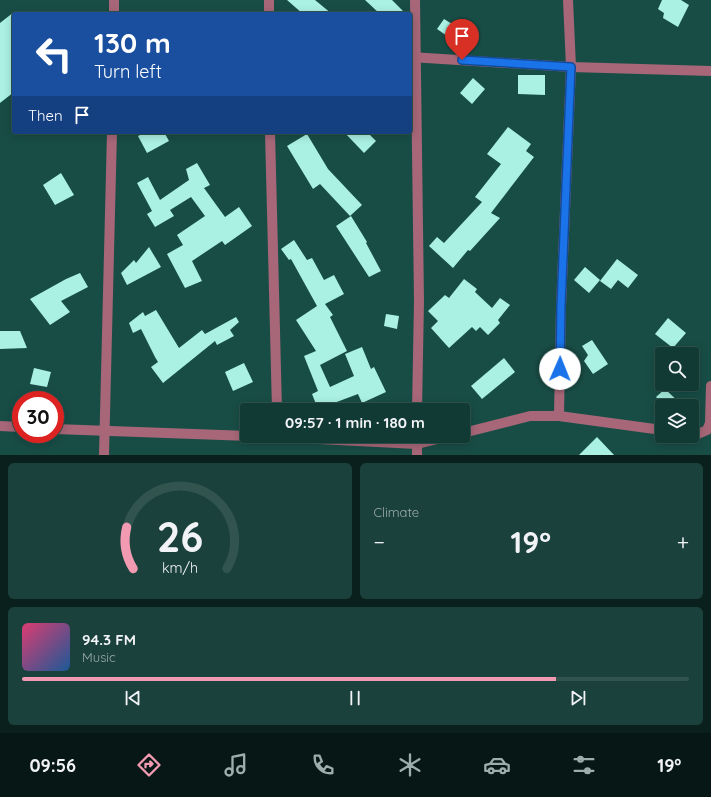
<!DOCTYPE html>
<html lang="en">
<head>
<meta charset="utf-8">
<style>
	body { margin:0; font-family:Quicksand,sans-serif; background:#1b413c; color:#f1f3f6; height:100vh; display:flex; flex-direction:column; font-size:15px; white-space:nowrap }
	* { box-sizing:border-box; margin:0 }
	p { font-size:13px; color:#9cadac }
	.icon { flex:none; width:22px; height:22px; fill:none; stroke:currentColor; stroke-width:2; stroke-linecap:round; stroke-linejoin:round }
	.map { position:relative; height:455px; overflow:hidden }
	.side { display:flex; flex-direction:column; gap:8px; padding:8px; background:#0a201d; flex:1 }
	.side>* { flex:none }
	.hud { position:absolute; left:12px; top:12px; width:400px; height:122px; border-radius:4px; box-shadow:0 2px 10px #0003,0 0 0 1px #31544f; background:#1a4fa0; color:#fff; overflow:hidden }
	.controls { position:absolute; left:655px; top:347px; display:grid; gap:8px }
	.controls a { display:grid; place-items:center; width:44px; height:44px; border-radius:4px; background:#123a34; box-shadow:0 2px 10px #0003,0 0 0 1px #31544f; font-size:20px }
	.speed { position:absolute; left:12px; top:391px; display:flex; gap:8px; font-size:20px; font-weight:700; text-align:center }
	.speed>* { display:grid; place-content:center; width:52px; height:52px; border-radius:50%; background:#123a34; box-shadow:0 2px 10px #0003,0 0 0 1px #31544f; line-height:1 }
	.speed .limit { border:6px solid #d22; background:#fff; color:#111 }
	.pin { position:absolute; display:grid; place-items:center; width:34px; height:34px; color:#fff; margin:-41px -17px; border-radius:50% 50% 50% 0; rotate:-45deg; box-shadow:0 0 4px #0007 }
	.pin .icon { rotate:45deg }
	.me { position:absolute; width:44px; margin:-22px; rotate:1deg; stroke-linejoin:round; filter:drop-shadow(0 0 3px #0008) }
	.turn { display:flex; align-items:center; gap:14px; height:84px; padding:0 16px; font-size:18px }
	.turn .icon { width:52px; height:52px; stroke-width:2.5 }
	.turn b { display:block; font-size:28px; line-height:34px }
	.then { display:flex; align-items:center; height:38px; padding:0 16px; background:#0003; gap:8px; font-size:15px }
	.big { font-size:30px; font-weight:800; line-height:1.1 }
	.side .widget { flex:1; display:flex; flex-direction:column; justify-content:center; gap:6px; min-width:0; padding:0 14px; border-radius:6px; background:#1b413c }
	.side .dial { align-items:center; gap:0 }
	.dial svg { height:104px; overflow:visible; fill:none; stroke:#31544f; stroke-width:7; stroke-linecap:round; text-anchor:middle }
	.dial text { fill:#f1f3f6; stroke:none }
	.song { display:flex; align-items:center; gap:12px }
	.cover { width:48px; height:48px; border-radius:6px; background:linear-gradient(135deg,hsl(340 70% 55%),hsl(210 70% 35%)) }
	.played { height:4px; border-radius:2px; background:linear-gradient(90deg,#f19ab2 80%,#31544f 80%) }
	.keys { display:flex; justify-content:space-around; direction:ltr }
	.heat { display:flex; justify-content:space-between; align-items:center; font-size:22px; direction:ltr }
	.side .tiles { flex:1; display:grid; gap:8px; grid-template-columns:1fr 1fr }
	.widget:last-child { grid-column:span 2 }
	.trip { position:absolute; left:240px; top:403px; width:230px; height:40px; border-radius:4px; background:#123a34; box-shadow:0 2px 10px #0003,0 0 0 1px #31544f; font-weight:800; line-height:40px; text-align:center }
	.tab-bar { display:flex; height:64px; justify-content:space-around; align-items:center; background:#071715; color:#9cadac }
	.tab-bar .icon { width:28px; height:28px }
	.tab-bar .active { color:#f19ab2 }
	.tab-bar b { font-size:18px; color:#f1f3f6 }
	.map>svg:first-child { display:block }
</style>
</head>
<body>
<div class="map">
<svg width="711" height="455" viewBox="0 0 711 455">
	<rect width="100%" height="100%" fill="#184d46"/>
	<g fill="#aaf0e3">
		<polygon points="287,0 315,0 332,14 303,14"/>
		<polygon points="365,0 392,0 406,14 380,14"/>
		<polygon points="662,0 681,0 689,5 678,27 663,18 664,13 658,9"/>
		<polygon points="14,12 14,92 0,103 0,23"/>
		<polygon points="444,19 460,29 453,40 437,29"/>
		<polygon points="518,75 545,75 545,95 518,94"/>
		<polygon points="473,78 485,89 472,104 460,93"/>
		<polygon points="508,127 531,144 526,151 534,157 491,213 500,218 470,251 468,250 453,268 429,246 437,237 444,243 482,202 475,197 501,164 487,154"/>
		<polygon points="147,132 164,132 169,141 147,153 138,136"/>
		<polygon points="344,132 367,132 376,141 364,153"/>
		<polygon points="307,134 328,169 362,205 350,216 320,184 313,189 287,146"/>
		<polygon points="197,163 210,185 204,188 225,217 239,207 252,226 225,245 222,241 192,261 202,281 185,288 167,254 183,245 177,235 205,216 191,197 170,210 174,216 155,227 147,214 152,211 137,183 148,177 160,200 189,180 186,169"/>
		<polygon points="61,173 74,195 55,205 43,185"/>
		<polygon points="351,216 367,242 366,243 381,271 369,277 336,226"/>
		<polygon points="294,240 307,260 312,258 324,280 334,275 344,294 325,304 333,315 330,317 347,351 320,365 330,387 354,376 345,354 362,347 371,369 374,367 386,392 362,403 358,394 318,409 312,394 318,391 304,356 316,351 296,320 317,306 291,259 289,260 281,249"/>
		<polygon points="149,247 161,267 127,285 121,273 134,260 136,263"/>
		<polygon points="617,259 638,275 628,288 618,280 611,289 600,281"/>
		<polygon points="585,267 600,280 589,293 574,280"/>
		<polygon points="80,273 88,287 61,301 70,312 50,325 30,299 66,279"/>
		<polygon points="464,279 477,289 475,292 492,308 500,298 510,305 498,320 500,323 488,335 480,327 476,331 472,327 449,348 431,328 438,321 428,311 445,295 449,298"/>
		<polygon points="156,310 179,348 202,330 205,334 236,317 239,322 230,330 234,336 217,345 215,341 163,383 151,367 158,362 155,357 141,329 133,333 129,323 143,312 145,316"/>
		<polygon points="386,314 399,316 397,329 384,326"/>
		<polygon points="668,318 686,333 673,348 655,334"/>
		<polygon points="0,331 20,331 27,348 0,349"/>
		<polygon points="592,340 608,364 593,374 584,361 588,355 582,346"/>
		<polygon points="504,358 515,372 482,399 471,386"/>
		<polygon points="244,363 253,382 233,391 225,372"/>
		<polygon points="34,368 51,372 47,387 30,384"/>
		<polygon points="665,389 683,406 665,406 656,397"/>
		<polygon points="597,437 614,455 579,455"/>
	</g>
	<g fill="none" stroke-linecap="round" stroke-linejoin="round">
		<g stroke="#a76778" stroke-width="10">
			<polyline points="415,0 419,301 417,410"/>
			<polyline points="114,14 114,0"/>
			<polyline points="269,14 269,0"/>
			<polyline points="410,57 571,67 711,71"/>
			<polyline points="270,132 277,410"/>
			<polyline points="559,416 561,306 571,67 568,0"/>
			<polyline points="0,426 21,427"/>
			<polyline points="55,429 278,437 417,444 450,436"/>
			<polyline points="463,433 530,416 559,416 662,430"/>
			<polyline points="692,433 698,434 707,430 710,423 711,386"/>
			<polyline points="417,436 417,455"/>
			<polyline points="104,455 112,132"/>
		</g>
	</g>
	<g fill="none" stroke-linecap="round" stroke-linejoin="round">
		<defs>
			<polyline id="route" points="462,60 571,67 561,306 560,369"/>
		</defs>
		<use href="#route" stroke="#114b97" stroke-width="10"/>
		<use href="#route" stroke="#1a73e8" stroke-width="7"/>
	</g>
</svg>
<div class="controls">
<a><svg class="icon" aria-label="search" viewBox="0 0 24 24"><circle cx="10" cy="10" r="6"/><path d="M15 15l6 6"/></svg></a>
<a><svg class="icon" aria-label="layers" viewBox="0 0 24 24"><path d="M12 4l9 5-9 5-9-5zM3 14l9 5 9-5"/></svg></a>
</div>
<div class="speed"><div class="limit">30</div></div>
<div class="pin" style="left:462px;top:60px;background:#d93025"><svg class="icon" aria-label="arrive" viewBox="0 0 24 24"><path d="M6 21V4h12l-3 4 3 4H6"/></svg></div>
<svg class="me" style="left:560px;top:369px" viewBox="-20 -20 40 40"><circle r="19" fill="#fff"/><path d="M0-13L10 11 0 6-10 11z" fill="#1a73e8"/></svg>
<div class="trip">09:57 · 1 min · 180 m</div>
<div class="hud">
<div class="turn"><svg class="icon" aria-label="left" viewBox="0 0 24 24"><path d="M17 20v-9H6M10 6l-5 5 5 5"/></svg><div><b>130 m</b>Turn left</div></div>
<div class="then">Then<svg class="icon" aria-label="arrive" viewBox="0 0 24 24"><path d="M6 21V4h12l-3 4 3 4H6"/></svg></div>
</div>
</div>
<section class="side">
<div class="tiles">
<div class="widget dial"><svg viewBox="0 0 100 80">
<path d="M14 69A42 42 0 1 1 86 69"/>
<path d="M14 69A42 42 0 0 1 9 37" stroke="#f19ab2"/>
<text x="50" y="56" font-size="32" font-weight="700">26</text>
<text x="50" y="72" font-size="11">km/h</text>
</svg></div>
<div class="widget"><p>Climate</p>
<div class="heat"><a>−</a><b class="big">19°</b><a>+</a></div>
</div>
<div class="widget">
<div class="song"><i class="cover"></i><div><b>94.3 FM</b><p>Music</p></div></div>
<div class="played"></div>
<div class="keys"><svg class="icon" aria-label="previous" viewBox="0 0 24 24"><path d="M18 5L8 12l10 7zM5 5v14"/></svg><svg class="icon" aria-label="pause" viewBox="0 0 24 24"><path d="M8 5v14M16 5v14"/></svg><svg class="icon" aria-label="next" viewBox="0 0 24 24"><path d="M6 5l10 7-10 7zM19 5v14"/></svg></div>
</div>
</div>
</section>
<nav class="tab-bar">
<b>09:56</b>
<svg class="icon active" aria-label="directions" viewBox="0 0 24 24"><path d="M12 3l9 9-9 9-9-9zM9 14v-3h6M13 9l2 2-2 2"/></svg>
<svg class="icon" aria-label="music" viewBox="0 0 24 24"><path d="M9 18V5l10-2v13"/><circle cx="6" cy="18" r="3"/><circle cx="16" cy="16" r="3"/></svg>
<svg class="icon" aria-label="phone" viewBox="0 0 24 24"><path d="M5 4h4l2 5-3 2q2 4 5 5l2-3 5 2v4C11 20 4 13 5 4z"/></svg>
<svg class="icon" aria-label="climate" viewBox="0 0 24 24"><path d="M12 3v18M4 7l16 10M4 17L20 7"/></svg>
<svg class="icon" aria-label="car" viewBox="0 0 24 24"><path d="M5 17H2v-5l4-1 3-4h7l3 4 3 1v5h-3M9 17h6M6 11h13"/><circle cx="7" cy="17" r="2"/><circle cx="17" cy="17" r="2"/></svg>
<svg class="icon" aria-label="filters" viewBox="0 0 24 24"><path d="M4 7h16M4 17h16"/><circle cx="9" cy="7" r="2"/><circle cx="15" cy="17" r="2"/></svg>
<b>19°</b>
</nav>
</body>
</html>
